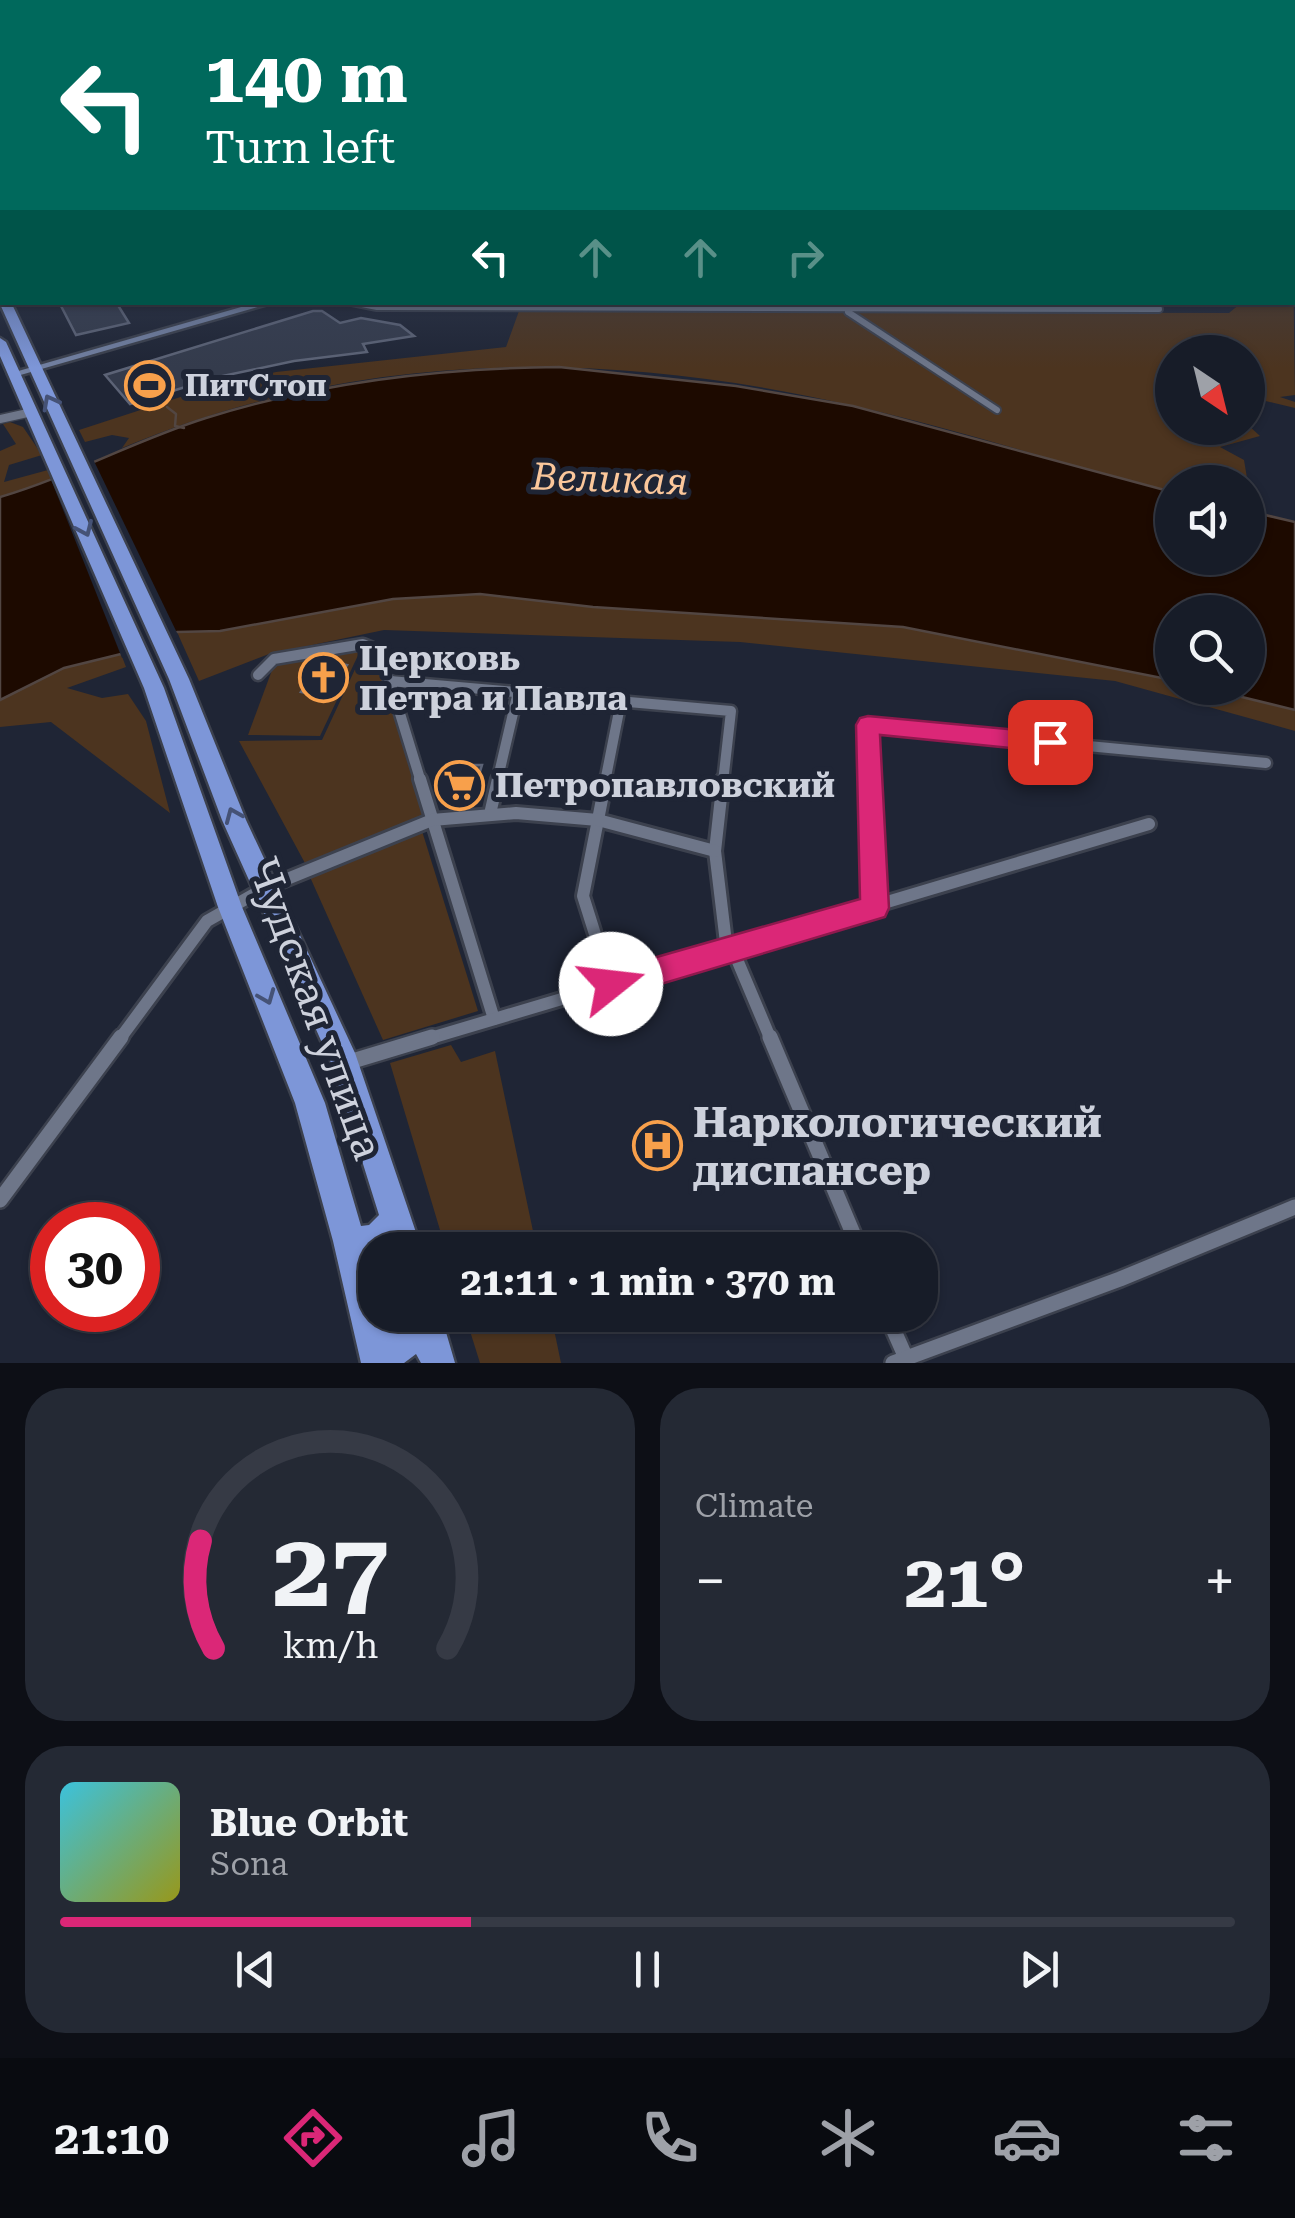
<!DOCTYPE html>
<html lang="en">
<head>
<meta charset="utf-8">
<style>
	body { margin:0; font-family:"Roboto Serif",serif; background:#242934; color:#f1f3f6; height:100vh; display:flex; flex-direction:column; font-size:38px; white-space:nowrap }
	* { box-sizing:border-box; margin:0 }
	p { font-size:32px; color:#9ea1a8 }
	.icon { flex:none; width:55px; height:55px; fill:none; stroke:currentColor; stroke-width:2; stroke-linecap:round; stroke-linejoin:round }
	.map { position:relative; height:1363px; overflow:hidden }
	.details { display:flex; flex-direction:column; gap:25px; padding:25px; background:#0d0f16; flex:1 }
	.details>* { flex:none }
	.top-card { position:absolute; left:0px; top:0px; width:1295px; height:305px; box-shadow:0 2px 8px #0004,0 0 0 2px #363a45; background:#00695c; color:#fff; overflow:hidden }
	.needle { width:65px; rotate:145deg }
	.buttons { position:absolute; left:1155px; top:335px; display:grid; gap:20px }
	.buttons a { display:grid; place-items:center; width:110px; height:110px; border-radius:50%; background:#171c28; box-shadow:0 2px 8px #0004,0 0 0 2px #363a45; font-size:50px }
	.speed { position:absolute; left:30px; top:1202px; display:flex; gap:20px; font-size:50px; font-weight:700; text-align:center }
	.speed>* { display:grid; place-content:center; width:130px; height:130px; border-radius:50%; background:#171c28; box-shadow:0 2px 8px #0004,0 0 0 2px #363a45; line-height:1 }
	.speed .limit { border:15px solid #d22; background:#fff; color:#111 }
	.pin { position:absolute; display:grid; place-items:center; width:85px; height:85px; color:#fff; margin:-42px; border-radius:20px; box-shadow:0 5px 15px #0006 }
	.me { position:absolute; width:110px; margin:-55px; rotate:74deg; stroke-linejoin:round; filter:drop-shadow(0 0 8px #0008) }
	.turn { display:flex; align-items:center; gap:35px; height:210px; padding:0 40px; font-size:45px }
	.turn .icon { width:130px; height:130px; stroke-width:2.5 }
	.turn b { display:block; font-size:70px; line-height:85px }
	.lanes { display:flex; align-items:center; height:95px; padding:0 40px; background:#0003; justify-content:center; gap:50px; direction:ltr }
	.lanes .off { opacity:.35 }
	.big { font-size:75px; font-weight:700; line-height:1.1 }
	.details .tile { flex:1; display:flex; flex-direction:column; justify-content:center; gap:15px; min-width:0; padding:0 35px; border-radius:40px; background:#242934 }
	.details .dial { align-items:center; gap:0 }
	.dial svg { height:260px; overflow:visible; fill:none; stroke:#363a45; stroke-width:7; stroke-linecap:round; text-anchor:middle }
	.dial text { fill:#f1f3f6; stroke:none }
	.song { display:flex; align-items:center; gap:30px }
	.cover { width:120px; height:120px; border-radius:15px; background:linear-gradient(135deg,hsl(190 70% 55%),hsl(60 70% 35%)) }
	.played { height:10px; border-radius:5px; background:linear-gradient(90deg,#db2777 35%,#363a45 35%) }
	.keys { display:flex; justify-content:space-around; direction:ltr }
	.heat { display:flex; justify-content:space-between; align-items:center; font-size:55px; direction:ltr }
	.details .tiles { flex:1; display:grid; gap:25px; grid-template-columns:1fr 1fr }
	.tile:last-child { grid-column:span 2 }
	.trip { position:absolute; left:358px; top:1232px; width:580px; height:100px; border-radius:40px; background:#171c28; box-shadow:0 2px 8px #0004,0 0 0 2px #363a45; font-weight:700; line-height:100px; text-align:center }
	.dock { display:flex; height:160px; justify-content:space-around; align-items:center; background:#090b10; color:#9ea1a8 }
	.dock .icon { width:70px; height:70px }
	.dock .current { color:#db2777 }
	.dock b { font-size:45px; color:#f1f3f6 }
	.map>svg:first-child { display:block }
</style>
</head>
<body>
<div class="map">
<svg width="1295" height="1363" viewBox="0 0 1295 1363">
	<rect width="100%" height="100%" fill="#1f2535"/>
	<g fill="#4c341f">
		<path d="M1293,260l2,135 -15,2 15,5v6l-34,-8 -13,8v-56h-76v76l76,-3 12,11 -40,11 24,13 4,24v1l-76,-3v10c-107,-27 -214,-63 -322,-87 -245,-56 -494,-56 -728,43l7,-10 -17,-3 -27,7 -6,-12 123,-40 74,-18 230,-25 13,-36 710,2 12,-10 51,-1z"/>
		<polygon points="10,422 23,427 42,455 9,465 4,482 48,470 52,481 0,497 0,451 16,444 3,424"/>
		<path d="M480,594l113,13 310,20 269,53v8c43,0 82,10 123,22v21l-180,-50 -375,-39 -356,-12 -115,24 -70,27 -22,-49 43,-1 173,-32z"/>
		<polygon points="361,649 320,736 248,735 275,662"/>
		<polygon points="364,650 376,652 428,816 306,865 239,741 322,740"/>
		<polygon points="121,654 126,667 67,688 102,698 128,694 146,721 170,813 51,722 0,727 0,700 64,668"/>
		<polygon points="422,831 478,1011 383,1040 310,877"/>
		<polygon points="451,1045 461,1062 495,1051 537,1250 446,1250 390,1063"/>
		<polygon points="465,1315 551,1315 561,1363 480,1363"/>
	</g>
	<path fill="#1d0a00" stroke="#524642" stroke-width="2.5" d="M559,367l177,19 117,20 319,86v66h76v-47l47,11v188l-90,-22h43v-76h-76v68l-269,-53 -310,-20 -113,-13 -87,5 -173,32 -43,1 -56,22 -57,14 -64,32v-203c71,-21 136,-57 206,-79 114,-36 233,-50 353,-51z"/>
	<polygon fill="#1f2535" points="93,459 179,637 122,658 50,477"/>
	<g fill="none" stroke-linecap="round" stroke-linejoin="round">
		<polyline stroke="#524642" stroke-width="2.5" points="167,407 176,414 175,426 184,428"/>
	</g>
	<g fill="#343b4c" stroke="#5c6376" stroke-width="2.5">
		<polygon points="59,302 116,302 129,323 76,335"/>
		<polygon points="313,311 322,311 340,323 361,318 400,325 414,336 363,344 367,352 294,361 218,377 130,404 105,375"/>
		<polygon points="324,660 347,665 324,697 301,692"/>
		<polygon points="446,765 482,765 471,800 446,790 442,780"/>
	</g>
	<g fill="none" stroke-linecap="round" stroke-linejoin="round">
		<defs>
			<g id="street-far4">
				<polyline points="352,302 377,307 1159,309"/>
				<polyline points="848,312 997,410"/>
			</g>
			<polyline id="street-far3" points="0,419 32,412"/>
			<g id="street-far2">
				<polyline points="258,675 274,659 363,644 375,649 390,681 421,782"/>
				<polyline points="390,681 731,711 723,782"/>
				<polyline points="497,782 518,692"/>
				<polyline points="605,782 621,701"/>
				<polyline points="870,782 868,725 1266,763"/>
			</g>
			<g id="street-far1">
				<polyline points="420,779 494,1019"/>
				<polyline points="606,779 583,896 611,985"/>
				<polyline points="723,779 715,851 727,951"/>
				<polyline points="870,779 874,908"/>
				<polyline points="490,814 498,779"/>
				<polyline points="733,950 771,1040"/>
				<polyline points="119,1040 207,921 265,888 432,820 516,813 598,820 715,851"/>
				<polyline points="424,1040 1149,824"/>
			</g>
			<g id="street">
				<polyline points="770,1037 860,1250"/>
				<polyline points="346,1063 432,1037"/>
				<polyline points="0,1200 121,1037"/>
				<polyline points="887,1315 906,1358"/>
				<polyline points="893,1363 1120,1279 1295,1207"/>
			</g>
			<g id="secondary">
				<rect x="0" y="246" width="2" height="4"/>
				<polygon points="259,302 275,302 17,376 8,374"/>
			</g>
			<polygon id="highway" points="2,299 2,302 11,302 189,679 246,820 355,1053 422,1250 375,1250 375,1256 369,1257 375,1281 375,1315 384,1315 388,1332 409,1321 407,1315 441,1315 455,1363 421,1363 416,1354 404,1363 361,1363 333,1241 295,1103 218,907 144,688 0,356 0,338 6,342 164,688 242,907 325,1103 361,1226 369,1225 379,1215 332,1065 222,820 169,679 0,304"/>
		</defs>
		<use href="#street-far4" stroke="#3c414e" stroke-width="10"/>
		<use href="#street-far3" stroke="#3c414e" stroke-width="11"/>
		<use href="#street-far2" stroke="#3c414e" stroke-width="15"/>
		<use href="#street-far1" stroke="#3c414e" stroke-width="18"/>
		<use href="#street" stroke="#3c414e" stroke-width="20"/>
		<use href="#secondary" stroke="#3c414e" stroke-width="5"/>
		<use href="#highway" stroke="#3c414e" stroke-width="5"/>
		<use href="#street-far4" stroke="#6e7689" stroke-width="6"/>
		<use href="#street-far3" stroke="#6e7689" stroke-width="8"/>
		<use href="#street-far2" stroke="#6e7689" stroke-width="10"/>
		<use href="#street-far1" stroke="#6e7689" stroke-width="12"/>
		<use href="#street" stroke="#6e7689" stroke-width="15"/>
		<use href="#secondary" fill="#7280a1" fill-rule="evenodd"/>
		<use href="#highway" fill="#7d96d8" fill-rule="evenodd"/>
	</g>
	<defs><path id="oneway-chevron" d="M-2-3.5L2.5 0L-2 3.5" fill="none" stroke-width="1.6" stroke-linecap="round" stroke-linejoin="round" transform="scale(2.5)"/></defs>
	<g stroke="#455276">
		<use href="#oneway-chevron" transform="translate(50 402) rotate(-118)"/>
		<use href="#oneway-chevron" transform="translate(85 529) rotate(66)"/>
		<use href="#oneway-chevron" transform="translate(233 815) rotate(-113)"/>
		<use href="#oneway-chevron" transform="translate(267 997) rotate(68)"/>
	</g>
	<linearGradient id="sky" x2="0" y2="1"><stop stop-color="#11141d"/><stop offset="0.48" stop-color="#3c465c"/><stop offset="1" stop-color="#3c465c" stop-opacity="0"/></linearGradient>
	<rect width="1295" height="368" fill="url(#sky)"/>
	<polygon fill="#db2777" stroke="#8e194d" stroke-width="2.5" points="868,716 1050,733 1058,736 1062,742 1058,749 1050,752 880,735 889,908 885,917 611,999 601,995 596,984 601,974 611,970 860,899 856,725 860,718"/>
	<defs>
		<symbol id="stadium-ring" viewBox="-11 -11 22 22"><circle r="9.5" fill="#1f2535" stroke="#f8a04b" stroke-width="1.5"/><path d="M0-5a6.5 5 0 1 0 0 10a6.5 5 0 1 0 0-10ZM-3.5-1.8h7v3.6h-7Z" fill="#f8a04b"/></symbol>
		<symbol id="church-ring" viewBox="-11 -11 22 22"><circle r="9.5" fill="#1f2535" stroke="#f8a04b" stroke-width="1.5"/><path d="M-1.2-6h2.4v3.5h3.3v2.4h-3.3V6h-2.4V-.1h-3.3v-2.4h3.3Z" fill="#f8a04b"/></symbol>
		<symbol id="supermarket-ring" viewBox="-11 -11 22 22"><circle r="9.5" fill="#1f2535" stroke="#f8a04b" stroke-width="1.5"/><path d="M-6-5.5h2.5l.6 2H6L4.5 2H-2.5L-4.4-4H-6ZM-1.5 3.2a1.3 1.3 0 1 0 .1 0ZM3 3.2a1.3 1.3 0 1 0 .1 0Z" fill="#f8a04b"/></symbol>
		<symbol id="hospital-ring" viewBox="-11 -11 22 22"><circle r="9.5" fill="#1f2535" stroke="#f8a04b" stroke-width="1.5"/><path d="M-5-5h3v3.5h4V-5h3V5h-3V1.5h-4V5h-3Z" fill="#f8a04b"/></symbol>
	</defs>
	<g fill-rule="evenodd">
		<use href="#stadium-ring" x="122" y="358" width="55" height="55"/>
		<use href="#church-ring" x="296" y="650" width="55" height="55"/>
		<use href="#supermarket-ring" x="432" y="758" width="55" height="55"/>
		<use href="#hospital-ring" x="630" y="1118" width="55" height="55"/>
	</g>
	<g text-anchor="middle" stroke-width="10" stroke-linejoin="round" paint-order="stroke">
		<g font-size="30" font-weight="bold" fill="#cdd1dc" stroke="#1f2535" text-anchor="start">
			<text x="185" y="396">ПитСтоп</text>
		</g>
		<g font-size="35" font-weight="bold" fill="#cdd1dc" stroke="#1f2535" text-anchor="start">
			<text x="359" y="670">Церковь<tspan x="359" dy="40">Петра и Павла</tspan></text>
			<text x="495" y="797">Петропавловский</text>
		</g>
		<g font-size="38" font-style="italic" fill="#fbc79b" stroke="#1f2535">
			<text transform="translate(610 479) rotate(2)" y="13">Великая</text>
		</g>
		<g font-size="42" fill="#cdd1dc" stroke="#1f2535">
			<text transform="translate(316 1008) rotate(70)" y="15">Чудская улица</text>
		</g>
		<g font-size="42" font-weight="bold" fill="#cdd1dc" stroke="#1f2535" text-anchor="start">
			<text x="693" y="1137">Наркологический<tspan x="693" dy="48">диспансер</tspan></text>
		</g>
	</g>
</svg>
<div class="buttons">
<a><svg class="needle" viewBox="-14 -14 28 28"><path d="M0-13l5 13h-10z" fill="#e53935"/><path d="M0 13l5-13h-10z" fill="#9ea1a8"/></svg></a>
<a><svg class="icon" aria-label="sound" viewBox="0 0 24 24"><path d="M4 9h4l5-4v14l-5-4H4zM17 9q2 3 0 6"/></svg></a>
<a><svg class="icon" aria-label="search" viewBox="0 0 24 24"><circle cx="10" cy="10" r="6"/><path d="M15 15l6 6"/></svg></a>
</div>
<div class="speed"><div class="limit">30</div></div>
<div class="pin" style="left:1050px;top:742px;background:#d93025"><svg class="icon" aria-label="arrive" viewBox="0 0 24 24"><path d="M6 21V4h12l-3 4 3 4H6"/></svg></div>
<svg class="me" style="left:611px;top:984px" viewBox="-20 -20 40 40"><circle r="19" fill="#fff"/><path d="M0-13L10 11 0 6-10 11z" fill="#db2777"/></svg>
<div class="trip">21:11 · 1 min · 370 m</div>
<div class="top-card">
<div class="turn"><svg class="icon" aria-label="left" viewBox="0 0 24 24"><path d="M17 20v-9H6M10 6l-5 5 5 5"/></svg><div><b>140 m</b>Turn left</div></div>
<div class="lanes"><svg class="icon" aria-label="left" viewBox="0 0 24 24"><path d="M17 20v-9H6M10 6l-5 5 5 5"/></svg><svg class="icon off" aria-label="ahead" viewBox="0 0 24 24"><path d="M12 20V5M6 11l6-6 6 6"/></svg><svg class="icon off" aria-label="ahead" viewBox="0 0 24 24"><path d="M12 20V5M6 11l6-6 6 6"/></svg><svg class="icon off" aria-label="right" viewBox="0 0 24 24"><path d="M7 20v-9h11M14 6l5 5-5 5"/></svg></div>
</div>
</div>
<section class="details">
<div class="tiles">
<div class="tile dial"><svg viewBox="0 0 100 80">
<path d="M14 69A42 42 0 1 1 86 69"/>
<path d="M14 69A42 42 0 0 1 10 36" stroke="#db2777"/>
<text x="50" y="56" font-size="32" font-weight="700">27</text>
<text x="50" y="72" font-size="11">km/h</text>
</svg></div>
<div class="tile"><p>Climate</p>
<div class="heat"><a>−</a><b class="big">21°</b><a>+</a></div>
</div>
<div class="tile">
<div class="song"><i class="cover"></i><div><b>Blue Orbit</b><p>Sona</p></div></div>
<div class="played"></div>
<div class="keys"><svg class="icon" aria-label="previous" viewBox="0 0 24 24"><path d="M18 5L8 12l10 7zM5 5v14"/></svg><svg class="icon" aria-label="pause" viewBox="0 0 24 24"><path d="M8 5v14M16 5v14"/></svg><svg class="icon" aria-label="next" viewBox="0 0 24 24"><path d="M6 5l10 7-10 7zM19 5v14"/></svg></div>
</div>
</div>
</section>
<nav class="dock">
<b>21:10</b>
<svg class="icon current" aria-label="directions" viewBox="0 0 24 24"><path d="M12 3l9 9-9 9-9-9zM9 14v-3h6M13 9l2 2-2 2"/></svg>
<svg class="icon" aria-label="music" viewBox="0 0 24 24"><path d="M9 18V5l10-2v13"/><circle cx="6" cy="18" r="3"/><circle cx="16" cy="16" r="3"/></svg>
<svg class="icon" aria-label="phone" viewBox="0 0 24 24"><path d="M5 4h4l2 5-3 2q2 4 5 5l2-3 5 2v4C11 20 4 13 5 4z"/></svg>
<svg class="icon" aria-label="climate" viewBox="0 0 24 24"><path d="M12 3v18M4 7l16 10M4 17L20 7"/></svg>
<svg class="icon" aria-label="car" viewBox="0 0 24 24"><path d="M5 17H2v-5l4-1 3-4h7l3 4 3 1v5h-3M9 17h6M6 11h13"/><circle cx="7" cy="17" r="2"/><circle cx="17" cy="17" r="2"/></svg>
<svg class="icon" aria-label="filters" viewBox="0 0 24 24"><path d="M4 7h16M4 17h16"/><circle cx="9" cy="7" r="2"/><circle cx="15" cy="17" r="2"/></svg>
</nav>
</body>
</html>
